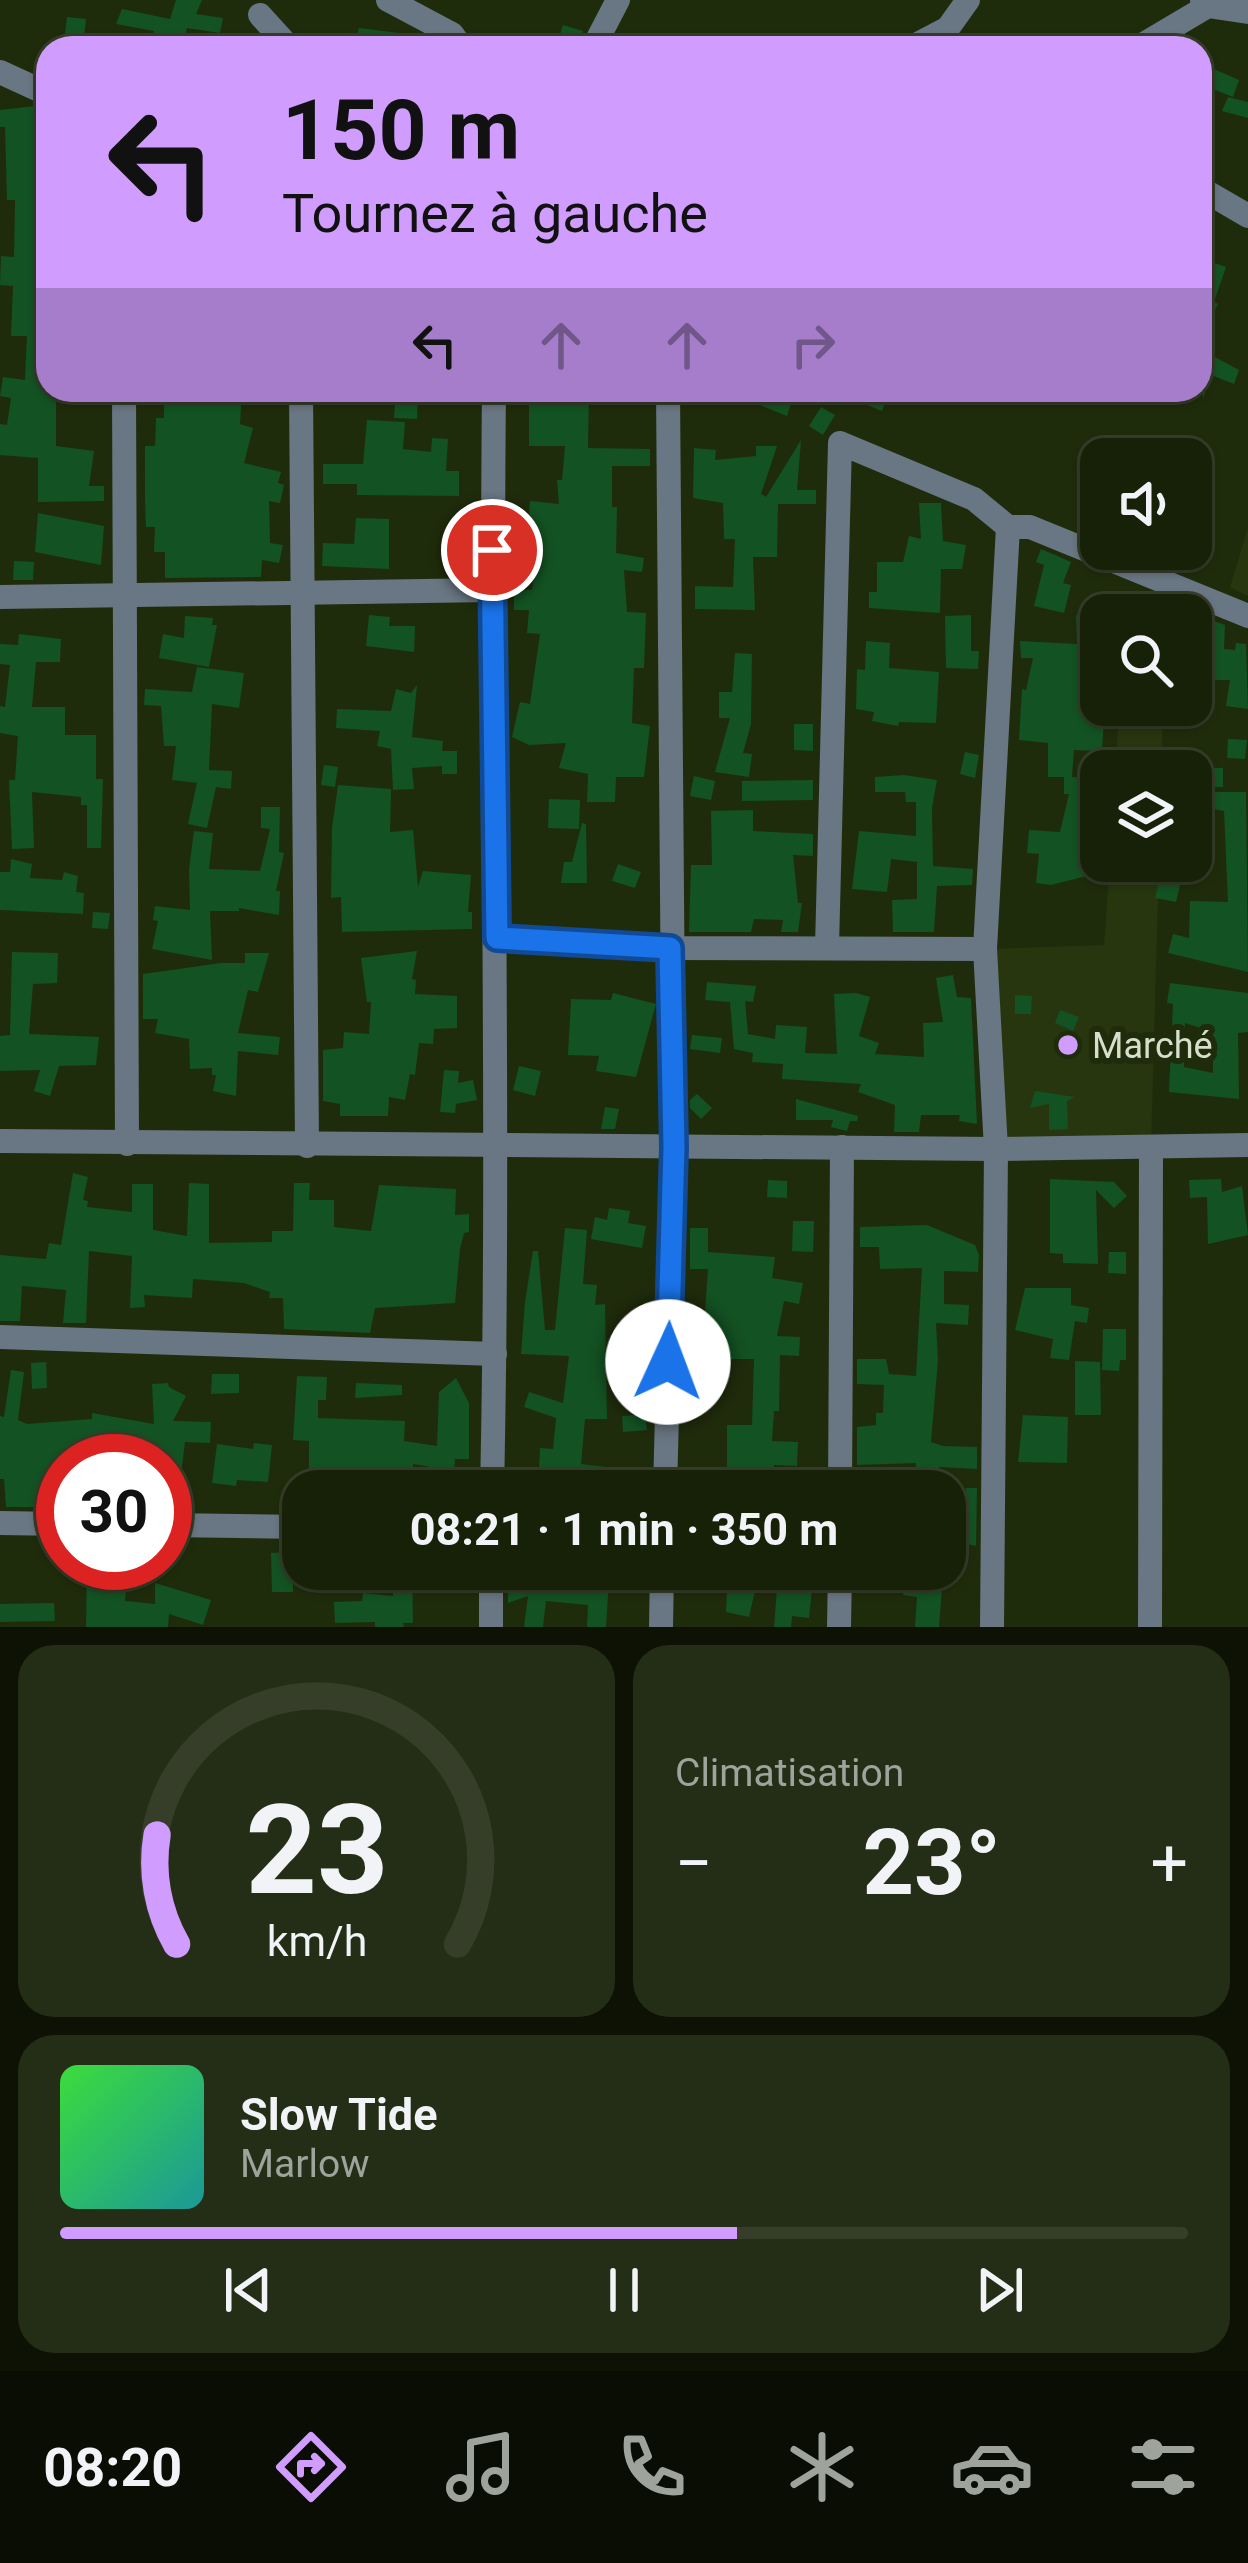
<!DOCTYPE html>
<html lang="fr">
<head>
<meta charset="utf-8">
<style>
	body { margin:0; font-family:Roboto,sans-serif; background:#242e16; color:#f1f3f6; height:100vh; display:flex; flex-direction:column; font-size:45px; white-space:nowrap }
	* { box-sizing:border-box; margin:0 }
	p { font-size:39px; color:#9ea39c }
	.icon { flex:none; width:66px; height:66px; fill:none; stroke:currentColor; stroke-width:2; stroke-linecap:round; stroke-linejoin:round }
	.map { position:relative; height:1627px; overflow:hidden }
	.details { display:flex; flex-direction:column; gap:18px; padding:18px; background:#0d1204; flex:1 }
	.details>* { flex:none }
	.hud { position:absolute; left:36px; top:36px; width:1176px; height:366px; border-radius:36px; box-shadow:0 3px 9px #0004,0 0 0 3px #363e29; background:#d09dfe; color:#111; overflow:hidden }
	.controls { position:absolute; left:1080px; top:438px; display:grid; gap:24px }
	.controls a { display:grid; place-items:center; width:132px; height:132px; border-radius:24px; background:#172108; box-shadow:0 3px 9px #0004,0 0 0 3px #363e29; font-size:60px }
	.speed { position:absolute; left:36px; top:1434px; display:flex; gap:24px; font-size:60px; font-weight:700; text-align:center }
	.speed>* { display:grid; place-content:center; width:156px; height:156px; border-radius:50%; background:#172108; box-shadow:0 3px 9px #0004,0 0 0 3px #363e29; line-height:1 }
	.speed .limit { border:18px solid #d22; background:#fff; color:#111 }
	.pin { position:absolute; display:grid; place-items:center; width:102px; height:102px; color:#fff; margin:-51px; border:6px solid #fff; border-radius:50%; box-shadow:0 3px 12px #0007 }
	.me { position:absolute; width:132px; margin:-66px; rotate:2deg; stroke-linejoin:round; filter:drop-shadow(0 0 9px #0008) }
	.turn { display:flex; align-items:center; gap:42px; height:252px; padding:0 48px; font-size:54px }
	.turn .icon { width:156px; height:156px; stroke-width:2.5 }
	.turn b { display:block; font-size:84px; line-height:102px }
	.lanes { display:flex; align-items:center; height:114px; padding:0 48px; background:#0003; justify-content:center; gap:60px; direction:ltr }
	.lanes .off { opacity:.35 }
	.big { font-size:90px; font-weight:700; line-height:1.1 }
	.details .card { flex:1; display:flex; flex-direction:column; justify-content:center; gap:18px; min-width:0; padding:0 42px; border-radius:36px; background:#242e16 }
	.details .dial { align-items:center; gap:0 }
	.dial svg { height:312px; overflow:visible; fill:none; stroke:#363e29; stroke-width:7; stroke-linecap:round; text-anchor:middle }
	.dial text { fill:#f1f3f6; stroke:none }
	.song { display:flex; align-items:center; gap:36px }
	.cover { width:144px; height:144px; border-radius:18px; background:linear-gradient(135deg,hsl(120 70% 55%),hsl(180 70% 35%)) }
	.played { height:12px; border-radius:6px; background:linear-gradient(90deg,#d09dfe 60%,#363e29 60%) }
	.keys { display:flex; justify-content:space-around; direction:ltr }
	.heat { display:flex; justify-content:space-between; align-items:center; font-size:66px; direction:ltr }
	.details .tiles { flex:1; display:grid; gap:18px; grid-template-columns:1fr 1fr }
	.card:last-child { grid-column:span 2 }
	.trip { position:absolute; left:282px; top:1470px; width:684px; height:120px; border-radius:36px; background:#172108; box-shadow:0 3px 9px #0004,0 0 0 3px #363e29; font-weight:700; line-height:120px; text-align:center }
	.tab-bar { display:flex; height:192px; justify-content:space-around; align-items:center; background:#090d03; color:#9ea39c }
	.tab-bar .icon { width:84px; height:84px }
	.tab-bar .selected { color:#d09dfe }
	.tab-bar b { font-size:54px; color:#f1f3f6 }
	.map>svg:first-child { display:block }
</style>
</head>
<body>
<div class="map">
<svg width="1248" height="1627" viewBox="0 0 1248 1627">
	<rect width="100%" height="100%" fill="#1f2c0b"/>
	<g fill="#27360e">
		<polygon points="1248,528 1248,596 1230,587"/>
		<polygon points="1120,705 1163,705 1161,771 1115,771"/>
		<polygon points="1110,861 1159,861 1151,1148 996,1149 985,949 1104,945"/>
	</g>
	<g fill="#135222" fill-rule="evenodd">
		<polygon points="176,0 202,0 196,14 223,18 220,33 187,28 182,48 150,48 154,31 116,24 122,9 170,19"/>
		<polygon points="67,17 86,19 84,37 65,34"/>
		<polygon points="563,25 583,31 577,48 556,48"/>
		<polygon points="359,28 407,34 439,48 353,48"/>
		<polygon points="1200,63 1239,80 1233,97 1200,84"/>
		<polygon points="1228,97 1248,102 1248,118 1222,111"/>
		<polygon points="35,106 36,115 48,116 48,138 34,137 34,174 48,175 48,262 47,273 36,273 34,332 48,333 48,390 56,390 56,446 94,451 89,486 104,486 104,501 38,502 38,458 0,455 0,424 7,425 11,398 0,396 3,377 25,380 27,336 11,336 13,286 0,285 1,256 14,257 15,200 7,200 5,127 0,127 0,110"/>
		<polygon points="1200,258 1226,267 1214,302 1218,304 1202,335"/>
		<polygon points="1200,349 1239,370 1234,384 1211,375 1203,399"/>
		<polygon points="164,390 242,390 240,424 253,428 244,463 281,472 278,483 284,485 280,503 269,501 270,543 283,545 279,563 262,560 261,577 165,578 165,552 154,552 155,527 146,527 145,500 145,446 155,446 156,418 164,418"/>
		<polygon points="396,390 418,390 417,419 394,418"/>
		<polygon points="763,390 793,397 787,416 757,404"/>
		<polygon points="831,390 890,390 882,411"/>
		<polygon points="529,392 589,393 588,448 650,449 650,466 612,466 612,507 617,507 616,553 644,558 642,572 624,570 627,612 646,613 644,668 634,668 632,723 650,726 644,777 616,777 615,802 587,802 588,774 559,768 566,743 529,745 512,737 520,702 530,704 540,634 527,633 529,610 514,610 514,590 532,590 539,536 535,536 536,523 528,522 530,501 559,504 557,480 562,480 565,446 529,446"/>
		<polygon points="821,407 835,415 823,435 809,426"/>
		<polygon points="367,420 405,422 403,449 431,452 432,438 448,439 446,471 459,471 459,496 357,495 357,484 323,484 323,464 363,464"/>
		<polygon points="801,440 797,490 816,490 816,504 778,504 777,557 753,557 755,610 695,609 695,586 733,587 735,539 724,539 723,503 693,498 694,448 716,450 715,460 756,456 756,446 777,446 761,494 766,497"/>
		<polygon points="919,503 941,503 943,541 966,545 962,569 941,569 940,613 869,608 869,592 877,592 877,562 903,562 909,536 921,539"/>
		<polygon points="38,513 104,526 101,565 35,552"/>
		<polygon points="356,518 389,519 389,569 322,566 323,543 354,544"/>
		<polygon points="1041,549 1071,562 1063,583 1071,585 1064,613 1034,606 1044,565 1036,562"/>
		<polygon points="14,561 34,562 33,580 13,580"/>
		<polygon points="1101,614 1093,669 1101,670 1101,705 1130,705 1129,720 1104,717 1102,751 1074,750 1072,777 1092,779 1087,812 1093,812 1092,831 1098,831 1095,874 1051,885 1036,883 1039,854 1027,853 1029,830 1060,832 1069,794 1064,794 1064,777 1048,777 1048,743 1019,740 1022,689 1026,690 1033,658 1021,658 1020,641 1077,644 1076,615"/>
		<polygon points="369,615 390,617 389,626 415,626 414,652 366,646"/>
		<polygon points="971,615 971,651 979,651 978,669 946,668 945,616"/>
		<polygon points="185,616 213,618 212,625 217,625 209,667 159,658 163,634 184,638"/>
		<polygon points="1202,617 1225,625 1224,649 1235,650 1236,643 1246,644 1248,709 1226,706 1230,680 1215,680 1215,659 1207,659 1207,639 1198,637"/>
		<polygon points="19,634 61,639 60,662 36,662 32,707 65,707 65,735 96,735 96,779 103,779 101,848 87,848 87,805 81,805 81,797 32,792 34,848 12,849 9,780 15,780 18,736 0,733 0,706 5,707 10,665 0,664 0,644 18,645"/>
		<polygon points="866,641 890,643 889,668 939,672 936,723 899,722 898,726 872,721 874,712 856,709 857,669 865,670"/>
		<polygon points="735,653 752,654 751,724 743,753 752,754 749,777 715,772 730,718 719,718 719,692 732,692"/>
		<polygon points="197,667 244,673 239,708 212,704 209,770 232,771 231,789 216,787 207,828 188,824 197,783 172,780 176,746 164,746 161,706 144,705 145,689 192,692"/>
		<polygon points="417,685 412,737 443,741 442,751 457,751 457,774 442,774 442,766 412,768 414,789 393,790 391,749 377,746 380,731 336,728 337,709 391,711 396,689 411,693"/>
		<polygon points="794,724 813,724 813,751 794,750"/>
		<polygon points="1228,739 1247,740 1245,759 1227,758"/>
		<polygon points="965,752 979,755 975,778 960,774"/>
		<polygon points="324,765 338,767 335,787 321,785"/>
		<rect x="1191" y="768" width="32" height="19"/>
		<polygon points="904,775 937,780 932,808 933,866 973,869 972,885 937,886 934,932 893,932 892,900 917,899 917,862 891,859 887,892 852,889 859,831 916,836 916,802 906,802 905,792 875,792 875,777"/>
		<polygon points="694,776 715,781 711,800 690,796"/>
		<polygon points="813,780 813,800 742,801 742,781"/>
		<polygon points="338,785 391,789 390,832 413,830 418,887 423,871 471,875 468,912 472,912 472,929 342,932 341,897 331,898 332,828"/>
		<polygon points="1215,792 1246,792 1248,972 1168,953 1173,934 1189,938 1190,901 1228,902 1224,811 1212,809"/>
		<polygon points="549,799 580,800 579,829 548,828"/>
		<polygon points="261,807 280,807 279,852 284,853 276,891 280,891 279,915 239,908 239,911 210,911 212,960 152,949 158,921 153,920 155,906 190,910 189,869 194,831 213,833 209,869 260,871 270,829 261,828"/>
		<polygon points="753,810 753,831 813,834 813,856 793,855 798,903 802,903 798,932 781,932 783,920 754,919 751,932 689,932 691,865 712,865 711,811"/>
		<polygon points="582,823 586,824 587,883 561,883 564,862 572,862"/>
		<polygon points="11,859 32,864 30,878 62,880 64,872 78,876 76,892 84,893 83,914 0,910 0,872 10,872"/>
		<polygon points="618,864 641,872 635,888 612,881"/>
		<polygon points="1162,868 1183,872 1176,902 1155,898"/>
		<polygon points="93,912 110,913 108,929 92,928"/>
		<polygon points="417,951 412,979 416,980 415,994 457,996 457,1028 434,1029 433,1044 419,1043 415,1075 410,1074 405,1100 389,1097 388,1116 340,1116 340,1104 323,1101 323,1050 343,1048 344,1032 369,1034 371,1002 367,1002 361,958"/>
		<polygon points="12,952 58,953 57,983 33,984 29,1034 99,1037 96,1065 59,1066 50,1096 34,1091 40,1070 0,1071 0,1036 10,1035"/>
		<polygon points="245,953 269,953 258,992 248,990 238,1033 280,1037 278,1055 238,1051 236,1096 213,1091 216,1075 212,1075 212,1068 190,1069 189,1039 155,1033 158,1019 143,1019 143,974 221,963 245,963"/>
		<polygon points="953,975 957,997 971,998 977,1124 959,1121 960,1115 921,1115 919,1132 894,1132 895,1105 858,1092 861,1084 782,1079 783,1064 752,1062 753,1053 734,1049 730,1002 705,1000 707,982 756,986 753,1002 745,1001 748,1034 775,1039 776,1025 807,1027 805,1053 837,1054 834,994 856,993 870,997 859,1036 879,1043 875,1054 924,1057 923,1023 943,1022 936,978"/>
		<path d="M1170,983l78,10v39l-10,1 1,66 -70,-7 4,-88 -6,-1zM1185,1023l28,9v41l-29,-6z"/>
		<polygon points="613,993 656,1004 636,1077 596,1071 599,1056 568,1055 571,999 611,1000"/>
		<polygon points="1015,995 1032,996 1031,1014 1015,1014"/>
		<polygon points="1060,1010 1079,1017 1073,1031 1055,1023"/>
		<polygon points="692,1035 722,1038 720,1053 690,1049"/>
		<polygon points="519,1066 541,1071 535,1096 513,1090"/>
		<polygon points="444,1070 459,1071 458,1083 473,1080 477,1100 456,1104 455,1113 440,1112"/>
		<polygon points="1035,1091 1075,1097 1067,1101 1068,1129 1049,1130 1049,1104 1030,1108"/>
		<polygon points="697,1094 712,1108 701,1119 690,1108 690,1100"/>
		<polygon points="796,1099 858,1116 857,1121 850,1121 847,1131 831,1127 833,1120 796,1120"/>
		<polygon points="605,1107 619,1109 615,1129 601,1129"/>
		<polygon points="73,1173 88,1177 83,1200 88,1201 87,1207 132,1212 132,1184 153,1184 153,1230 187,1236 189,1183 209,1184 209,1243 272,1242 272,1231 293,1231 294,1183 310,1183 309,1200 334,1200 334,1227 371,1231 379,1185 456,1189 455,1215 469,1214 469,1232 464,1233 460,1249 455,1303 375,1308 370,1333 284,1329 283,1298 269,1298 270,1292 244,1283 193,1279 192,1298 144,1295 145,1307 130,1308 132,1256 89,1251 86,1323 63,1323 66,1290 22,1286 20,1321 0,1321 0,1255 46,1259 49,1243 61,1245"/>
		<polygon points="1050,1179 1114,1182 1127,1196 1114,1208 1096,1190 1098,1264 1063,1263 1063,1254 1050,1253"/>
		<polygon points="1221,1179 1222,1192 1242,1186 1248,1235 1208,1244 1207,1197 1190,1198 1189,1180"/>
		<polygon points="768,1180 787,1181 787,1198 767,1197"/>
		<polygon points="609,1208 630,1211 628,1223 646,1226 642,1248 591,1239 595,1217 607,1220"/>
		<polygon points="793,1221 814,1221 813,1252 792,1251"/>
		<polygon points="927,1225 975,1245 979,1255 978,1272 944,1271 944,1304 969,1305 968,1325 936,1323 938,1360 931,1442 943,1446 977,1447 977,1469 939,1467 938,1491 914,1491 916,1463 857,1465 857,1427 876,1425 876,1413 883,1413 884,1385 857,1384 857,1359 886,1359 889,1374 916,1376 922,1268 880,1269 879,1247 860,1247 860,1227"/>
		<polygon points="565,1228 587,1230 583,1284 597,1285 595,1305 605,1304 607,1419 585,1419 581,1464 639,1471 636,1491 584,1485 584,1491 561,1491 561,1484 526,1486 525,1468 539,1467 540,1448 553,1449 556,1418 524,1407 529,1392 563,1403 569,1356 521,1354 525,1302 533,1251 538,1251 545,1330 555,1330"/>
		<polygon points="690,1228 708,1228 708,1252 775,1257 772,1278 803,1283 799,1304 784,1301 777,1336 800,1337 799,1356 780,1355 779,1411 774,1411 772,1441 798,1442 797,1466 774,1465 773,1491 731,1491 732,1483 704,1484 703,1470 727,1469 727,1425 752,1425 754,1359 699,1359 699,1341 690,1341 690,1311 705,1311 708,1269 690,1269"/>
		<polygon points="1109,1252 1126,1252 1126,1274 1108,1273"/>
		<polygon points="1025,1288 1071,1288 1071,1305 1089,1308 1087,1323 1075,1321 1069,1360 1050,1358 1053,1339 1015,1330"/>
		<polygon points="1103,1329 1126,1329 1126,1360 1120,1360 1119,1371 1102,1370"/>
		<polygon points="1075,1361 1100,1362 1101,1415 1075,1415"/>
		<polygon points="46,1362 47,1388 32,1389 31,1363"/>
		<polygon points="11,1370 24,1372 18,1420 27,1424 92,1419 92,1413 154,1424 152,1384 168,1383 169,1387 186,1396 173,1421 211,1422 210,1443 185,1442 179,1491 184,1491 184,1509 165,1509 165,1459 118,1457 118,1461 63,1461 63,1469 56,1469 57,1507 6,1507 4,1479 0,1479 0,1416 4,1417"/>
		<polygon points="212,1374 239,1374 239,1393 211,1394"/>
		<polygon points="297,1376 327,1377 326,1400 318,1400 318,1418 405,1421 404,1441 437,1446 439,1392 456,1378 469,1403 469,1459 455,1459 454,1471 413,1464 413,1491 334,1491 336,1485 309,1485 309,1441 293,1440"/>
		<polygon points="356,1383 402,1385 402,1395 355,1398"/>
		<polygon points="645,1414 647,1430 623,1432 622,1416"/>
		<polygon points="1023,1415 1068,1417 1067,1463 1018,1462"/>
		<polygon points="254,1443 272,1445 268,1482 237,1480 236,1486 212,1483 217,1444 253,1449"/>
		<polygon points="966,1488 977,1488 976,1546 945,1540 945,1506 967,1507"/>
		<polygon points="293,1552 293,1592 272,1592 271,1553"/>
		<polygon points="87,1563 128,1565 125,1601 155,1604 155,1583 211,1600 203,1625 169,1614 168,1627 86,1627"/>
		<polygon points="393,1569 412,1569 413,1623 403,1623 404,1627 375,1627 375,1622 335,1623 334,1602 362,1601 363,1593 393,1596"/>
		<polygon points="524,1569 609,1579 606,1627 587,1627 588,1605 546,1601 543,1627 524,1627 528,1596 508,1603 508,1575"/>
		<polygon points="728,1569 760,1569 749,1617 726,1612"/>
		<polygon points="905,1569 939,1569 938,1575 943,1576 939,1627 915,1627 917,1597 903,1595"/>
		<polygon points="778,1575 795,1577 794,1587 812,1589 809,1618 792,1616 791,1627 774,1627"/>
		<polygon points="54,1603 55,1621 0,1622 0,1604"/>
	</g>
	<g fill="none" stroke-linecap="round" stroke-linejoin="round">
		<g stroke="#697683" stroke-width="24">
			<polyline points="388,0 452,34 462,48"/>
			<polyline points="1202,0 1208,6 1248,12"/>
			<polyline points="260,15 290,48"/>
			<polyline points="593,48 618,0"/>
			<polyline points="910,48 948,28 968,0"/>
			<polyline points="1137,48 1208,6"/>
			<polyline points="0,72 48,94"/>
			<polyline points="1200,188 1248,216"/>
			<polyline points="124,390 127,1144"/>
			<polyline points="301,390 307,1146"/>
			<polyline points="0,597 492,590"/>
			<polyline points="497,938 670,948 985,949"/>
			<polyline points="827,947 840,443 974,499 1008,527 1030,527 1248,616"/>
			<polyline points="0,1141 996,1149 1248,1145"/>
			<polyline points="0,1337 495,1354"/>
			<path d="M492,1491c8,-367 -2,-734 2,-1101"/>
			<polyline points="665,1491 674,1147 668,390"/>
			<polyline points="840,1491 842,1147"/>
			<polyline points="0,1523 63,1524"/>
			<polyline points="165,1525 303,1527"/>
			<polyline points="491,1627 491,1569"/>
			<polyline points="661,1627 662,1569"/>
			<polyline points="839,1627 840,1569"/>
			<polyline points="992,1627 996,1149 985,949 1008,527"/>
			<polyline points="1150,1627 1151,1148"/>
		</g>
	</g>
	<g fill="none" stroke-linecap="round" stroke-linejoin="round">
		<defs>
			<polyline id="route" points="492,550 497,938 670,948 674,1147 668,1362"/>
		</defs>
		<use href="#route" stroke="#114b97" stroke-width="30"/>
		<use href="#route" stroke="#1a73e8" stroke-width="21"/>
	</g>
	<circle fill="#d09dfe" stroke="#1f2c0b" stroke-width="4.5" cx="1068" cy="1045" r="12"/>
	<g text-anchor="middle" stroke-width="12" stroke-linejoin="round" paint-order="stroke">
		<g font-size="36" fill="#d6dfcb" stroke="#1f2c0b" text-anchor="start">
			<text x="1092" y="1058">Marché</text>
		</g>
	</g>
</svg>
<div class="controls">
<a><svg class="icon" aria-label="sound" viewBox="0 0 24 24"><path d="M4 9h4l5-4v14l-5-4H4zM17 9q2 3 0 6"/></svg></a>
<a><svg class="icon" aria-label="search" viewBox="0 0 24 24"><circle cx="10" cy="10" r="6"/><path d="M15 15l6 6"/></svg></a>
<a><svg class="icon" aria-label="layers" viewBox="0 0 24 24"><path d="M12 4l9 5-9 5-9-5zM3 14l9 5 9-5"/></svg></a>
</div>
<div class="speed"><div class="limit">30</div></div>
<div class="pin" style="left:492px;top:550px;background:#d93025"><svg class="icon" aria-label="arrive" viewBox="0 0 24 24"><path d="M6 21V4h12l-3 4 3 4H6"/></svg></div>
<svg class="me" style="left:668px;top:1362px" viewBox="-20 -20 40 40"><circle r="19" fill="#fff"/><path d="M0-13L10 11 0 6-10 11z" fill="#1a73e8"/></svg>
<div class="trip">08:21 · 1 min · 350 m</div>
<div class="hud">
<div class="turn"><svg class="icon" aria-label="left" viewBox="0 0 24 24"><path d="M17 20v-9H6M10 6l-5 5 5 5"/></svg><div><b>150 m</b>Tournez à gauche</div></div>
<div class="lanes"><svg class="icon" aria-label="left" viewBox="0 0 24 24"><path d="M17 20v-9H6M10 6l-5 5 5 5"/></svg><svg class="icon off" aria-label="ahead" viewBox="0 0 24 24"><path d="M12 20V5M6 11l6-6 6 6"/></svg><svg class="icon off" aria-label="ahead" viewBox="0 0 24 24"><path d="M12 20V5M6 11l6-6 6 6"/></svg><svg class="icon off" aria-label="right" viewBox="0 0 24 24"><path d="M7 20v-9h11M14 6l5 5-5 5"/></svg></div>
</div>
</div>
<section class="details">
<div class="tiles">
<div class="card dial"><svg viewBox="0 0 100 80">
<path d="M14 69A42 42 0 1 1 86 69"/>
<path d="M14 69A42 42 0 0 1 9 41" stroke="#d09dfe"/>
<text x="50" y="56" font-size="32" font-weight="700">23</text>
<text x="50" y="72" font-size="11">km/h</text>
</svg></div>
<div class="card"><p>Climatisation</p>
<div class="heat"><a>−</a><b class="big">23°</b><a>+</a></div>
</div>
<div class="card">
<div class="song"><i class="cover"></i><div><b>Slow Tide</b><p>Marlow</p></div></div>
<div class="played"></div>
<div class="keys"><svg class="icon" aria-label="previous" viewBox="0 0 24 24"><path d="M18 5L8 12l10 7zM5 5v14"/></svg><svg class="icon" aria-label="pause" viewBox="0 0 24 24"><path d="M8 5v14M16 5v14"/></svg><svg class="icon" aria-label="next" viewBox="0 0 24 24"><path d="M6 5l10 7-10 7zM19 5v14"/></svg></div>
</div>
</div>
</section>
<nav class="tab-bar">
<b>08:20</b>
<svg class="icon selected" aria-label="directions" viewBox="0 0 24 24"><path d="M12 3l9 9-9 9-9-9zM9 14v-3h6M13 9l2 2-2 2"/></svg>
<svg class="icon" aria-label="music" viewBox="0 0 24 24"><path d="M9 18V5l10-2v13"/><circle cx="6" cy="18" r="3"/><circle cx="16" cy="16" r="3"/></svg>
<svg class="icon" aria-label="phone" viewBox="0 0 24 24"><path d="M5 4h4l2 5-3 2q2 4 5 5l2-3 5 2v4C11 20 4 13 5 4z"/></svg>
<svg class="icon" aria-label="climate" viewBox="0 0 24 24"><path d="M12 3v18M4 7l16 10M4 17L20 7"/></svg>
<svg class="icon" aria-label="car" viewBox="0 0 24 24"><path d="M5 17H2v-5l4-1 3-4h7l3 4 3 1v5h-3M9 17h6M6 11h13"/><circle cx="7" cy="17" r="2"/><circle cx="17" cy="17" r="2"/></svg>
<svg class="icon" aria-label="filters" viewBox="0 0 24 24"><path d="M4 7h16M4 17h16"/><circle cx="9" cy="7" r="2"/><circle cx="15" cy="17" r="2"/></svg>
</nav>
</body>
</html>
